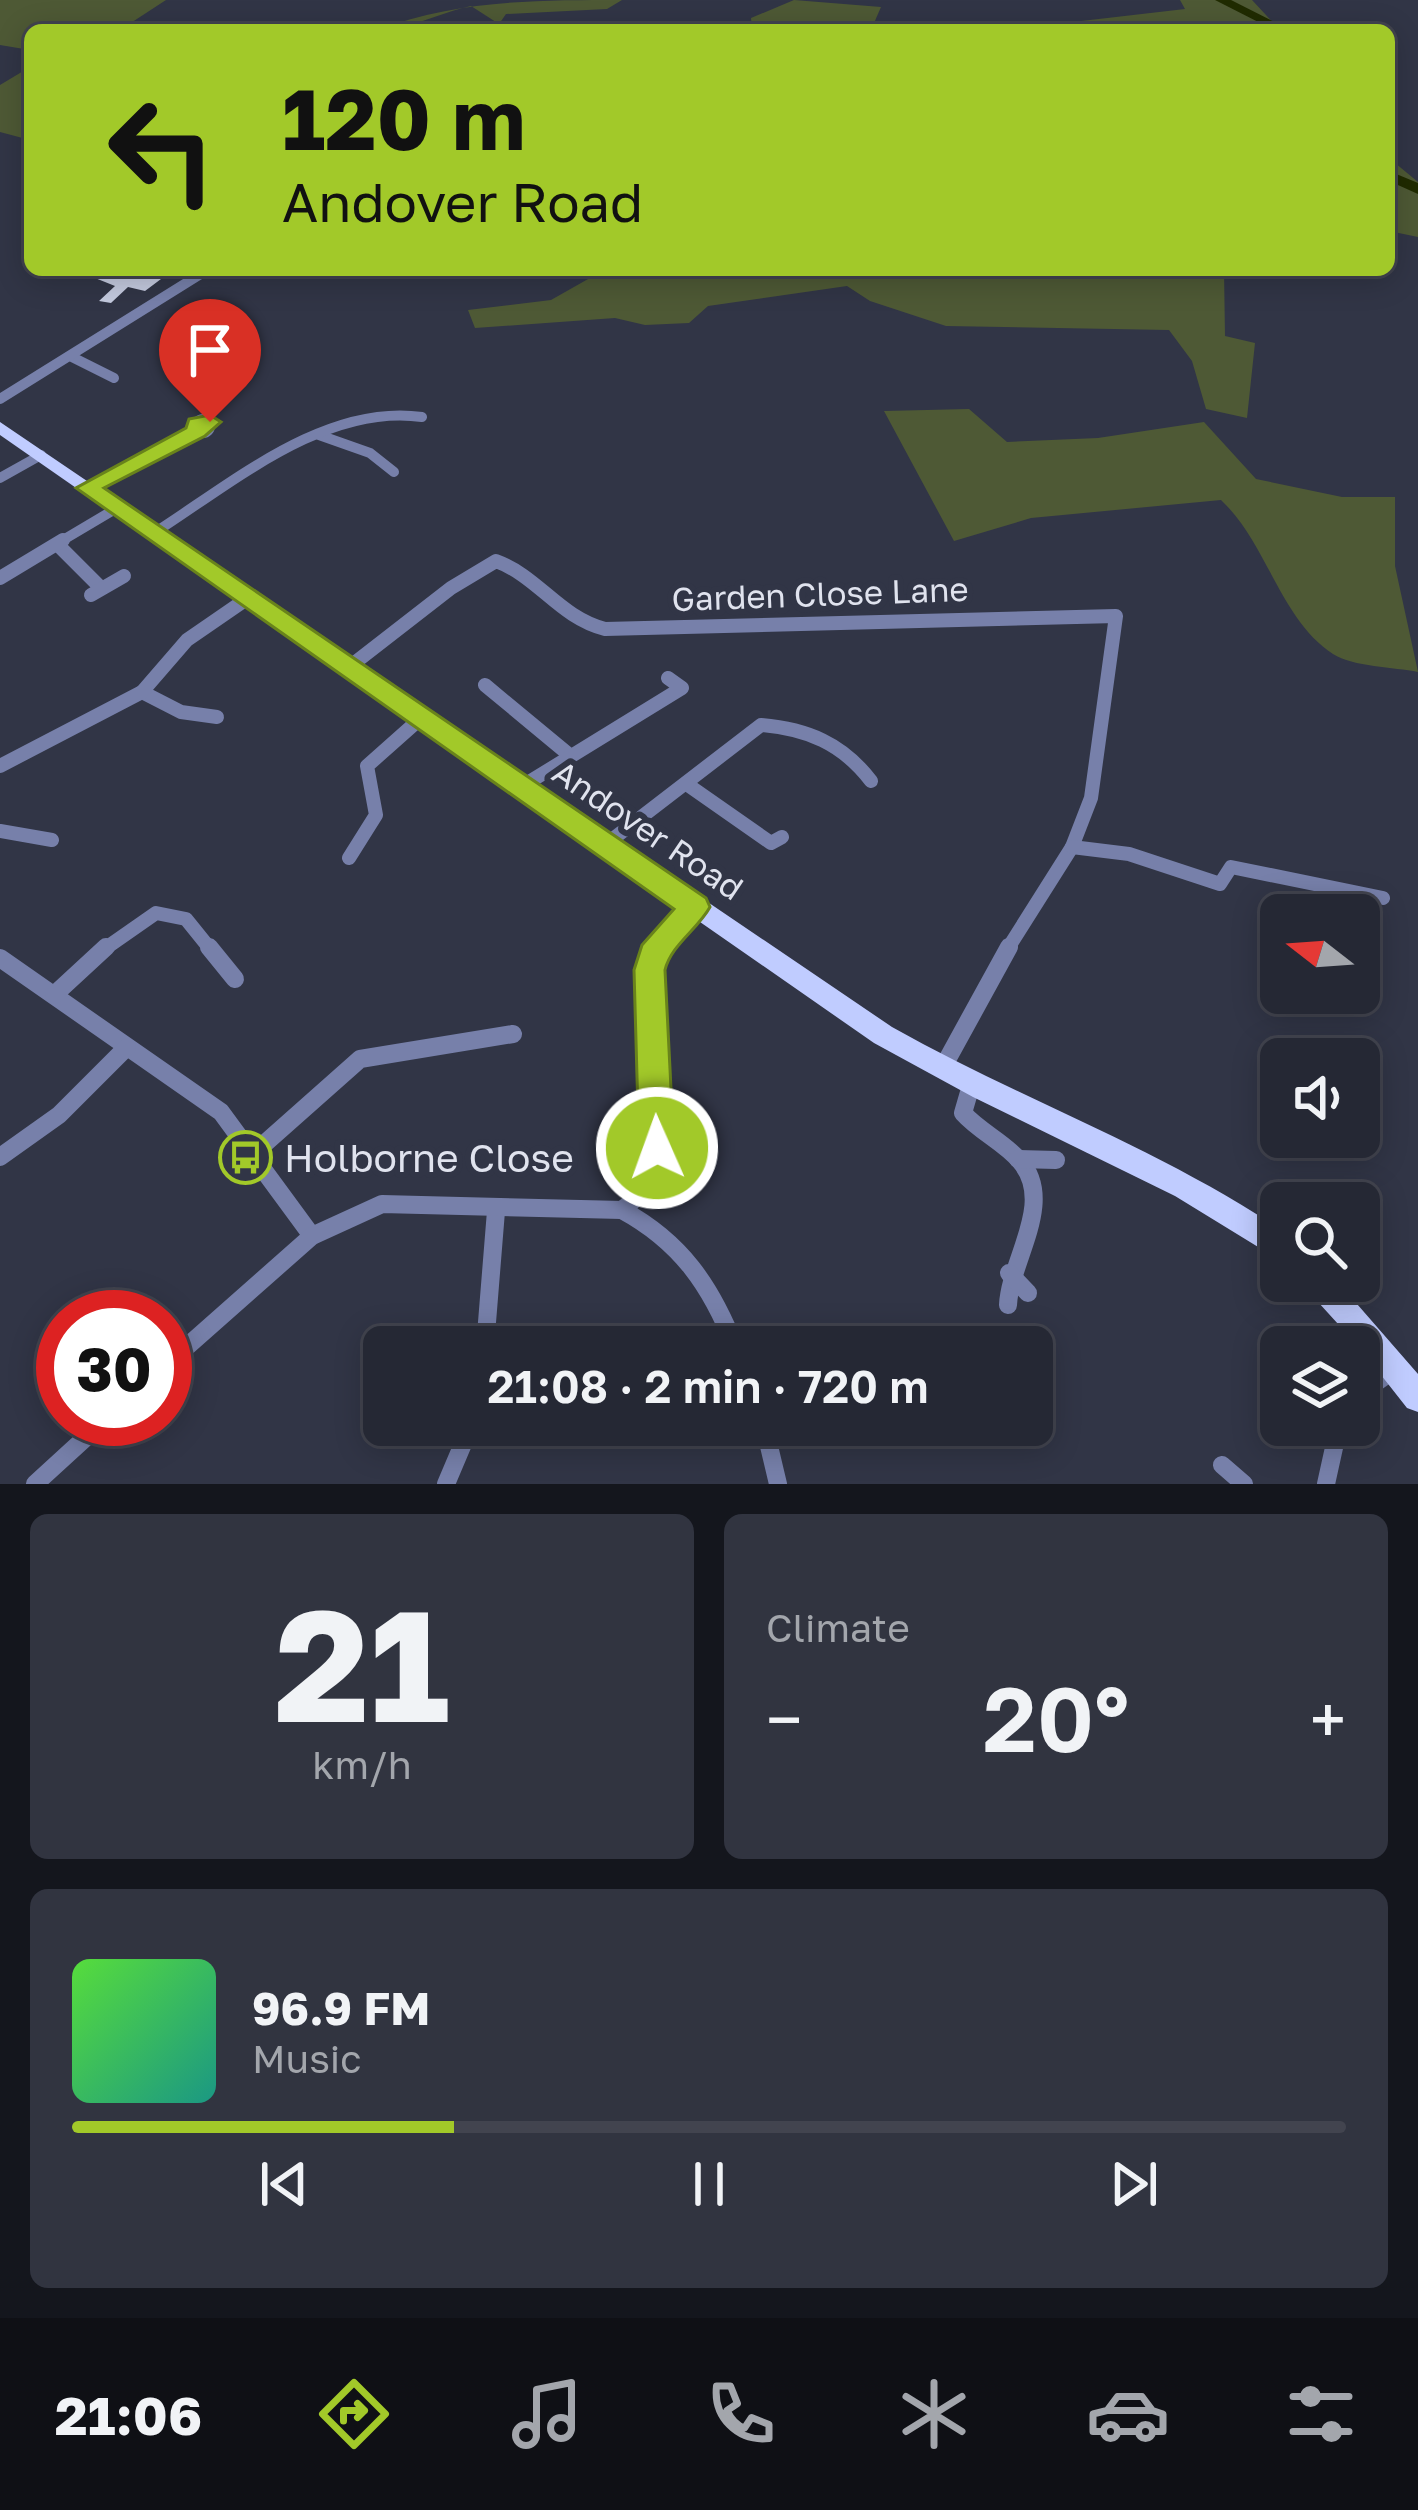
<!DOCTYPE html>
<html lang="en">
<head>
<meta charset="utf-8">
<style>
	body { margin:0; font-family:"Golos Text",sans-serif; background:#313440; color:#f1f3f6; height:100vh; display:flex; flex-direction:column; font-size:45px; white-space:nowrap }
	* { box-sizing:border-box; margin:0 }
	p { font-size:39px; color:#a3a6ac }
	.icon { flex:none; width:66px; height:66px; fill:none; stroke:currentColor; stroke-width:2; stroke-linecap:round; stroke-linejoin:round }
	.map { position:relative; height:1484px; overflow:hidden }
	.sheet { display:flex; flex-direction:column; gap:30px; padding:30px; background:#14161d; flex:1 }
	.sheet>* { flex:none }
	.hud { position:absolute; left:24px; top:24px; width:1371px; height:252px; border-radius:18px; box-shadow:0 6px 30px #0003,0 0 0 3px #42444f; background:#a2c929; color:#111; overflow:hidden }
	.needle { width:78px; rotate:287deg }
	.fabs { position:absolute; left:1260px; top:894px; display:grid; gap:24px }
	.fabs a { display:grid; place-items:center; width:120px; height:120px; border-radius:18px; background:#252834; box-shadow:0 6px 30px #0003,0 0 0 3px #42444f; font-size:60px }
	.speed { position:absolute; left:36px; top:1290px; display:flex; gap:24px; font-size:60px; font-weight:700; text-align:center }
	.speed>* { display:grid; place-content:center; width:156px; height:156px; border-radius:50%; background:#252834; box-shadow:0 6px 30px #0003,0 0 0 3px #42444f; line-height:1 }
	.speed .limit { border:18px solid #d22; background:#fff; color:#111 }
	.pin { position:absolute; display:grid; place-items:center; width:102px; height:102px; color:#fff; margin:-123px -51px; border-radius:50% 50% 50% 0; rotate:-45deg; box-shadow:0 0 12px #0007 }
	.pin .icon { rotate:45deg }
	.me { position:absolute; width:132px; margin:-66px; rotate:358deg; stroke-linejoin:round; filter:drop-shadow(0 0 9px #0008) }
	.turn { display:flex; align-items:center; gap:42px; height:252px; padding:0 60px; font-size:54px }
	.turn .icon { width:156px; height:156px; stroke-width:2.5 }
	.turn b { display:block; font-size:84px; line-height:102px }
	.big { font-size:90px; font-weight:600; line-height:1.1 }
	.sheet .widget { flex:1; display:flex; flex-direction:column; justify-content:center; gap:18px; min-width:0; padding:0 42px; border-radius:18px; background:#313440 }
	.sheet .dial { align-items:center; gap:0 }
	.dial b { font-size:156px; line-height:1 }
	.song { display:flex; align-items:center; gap:36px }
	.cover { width:144px; height:144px; border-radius:18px; background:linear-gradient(135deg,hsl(110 70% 55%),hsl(170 70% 35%)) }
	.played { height:12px; border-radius:6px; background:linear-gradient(90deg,#a2c929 30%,#42444f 30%) }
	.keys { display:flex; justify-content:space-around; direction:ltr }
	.heat { display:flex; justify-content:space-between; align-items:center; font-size:66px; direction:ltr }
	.sheet .tiles { flex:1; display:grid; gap:30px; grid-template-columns:1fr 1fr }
	.widget:last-child { grid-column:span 2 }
	.trip { position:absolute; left:363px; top:1326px; width:690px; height:120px; border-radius:18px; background:#252834; box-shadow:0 6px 30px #0003,0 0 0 3px #42444f; font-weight:600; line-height:120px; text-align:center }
	.tab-bar { display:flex; height:192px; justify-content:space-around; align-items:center; background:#0f1015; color:#a3a6ac }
	.tab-bar .icon { width:84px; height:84px }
	.tab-bar .selected { color:#a2c929 }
	.tab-bar b { font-size:54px; color:#f1f3f6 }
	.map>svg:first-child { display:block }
</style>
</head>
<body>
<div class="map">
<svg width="1418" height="1484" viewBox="0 0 1418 1484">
	<rect width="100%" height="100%" fill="#313546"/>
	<g fill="#4e5935">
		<polygon points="0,0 166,0 120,30 30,30 30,50 0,45"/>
		<path d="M622,0l-15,9 -101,5 -7,10 -28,-18c-32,7 -64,24 -93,24 78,-30 159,-30 244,-30z"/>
		<polygon points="794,0 881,7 871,30 752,30 751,18"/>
		<polygon points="1180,0 1252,0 1280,30 1021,28 1185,9"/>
		<polygon points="30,67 30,140 0,132 0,85"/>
		<polygon points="1389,158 1418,182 1418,237 1389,231"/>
		<polygon points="604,270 1224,270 1225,336 1255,343 1247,418 1206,409 1192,361 1169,330 946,326 870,301 847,286 708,306 689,323 645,325 615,318 475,328 468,310 551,300"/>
		<path d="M969,409l38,33 91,-4 106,-16 52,57 86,18h53v69l23,106c-24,-5 -65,-5 -85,-18 -53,-35 -66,-111 -112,-154l-190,18 -77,23 -70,-130z"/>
	</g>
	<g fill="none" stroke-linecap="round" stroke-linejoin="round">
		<g fill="#202b00" fill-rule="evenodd">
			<polygon points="1215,0 1231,0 1290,30 1274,30"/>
			<polygon points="1389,171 1418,183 1418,194 1389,181"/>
		</g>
	</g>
	<polygon fill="#c4cadf" points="75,270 173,270 145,291 128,287 111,303 99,301 115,286"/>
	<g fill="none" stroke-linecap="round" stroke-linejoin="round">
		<g stroke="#7780aa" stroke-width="10">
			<polyline points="72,357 114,378"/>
			<polyline points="0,399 207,270"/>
			<circle cx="203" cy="426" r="7"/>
			<polyline points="319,435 370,453 394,472"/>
			<polyline points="0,478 41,455"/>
			<polyline points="88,487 197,431"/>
			<path d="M154,533c77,-49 171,-130 268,-116"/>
			<polyline points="58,543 117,508"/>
		</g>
		<g stroke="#7780aa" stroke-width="14">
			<polyline points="59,546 101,588"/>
			<polyline points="0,578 63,540"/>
			<polyline points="91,595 124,576"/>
			<path d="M348,668l103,-80 45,-27c43,16 63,56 109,68l511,-13 -25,182 -19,49 -65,103"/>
			<polyline points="485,685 567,753"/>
			<polyline points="142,692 181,712 217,717"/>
			<polyline points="0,766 142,692 187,640 248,598"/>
			<polyline points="688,785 771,843 782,837"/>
			<polyline points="521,787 682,688 668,678"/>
			<polyline points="0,831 52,840"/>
			<path d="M605,845l156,-120c46,4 81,18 110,56"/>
			<polyline points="1072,847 1129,854 1220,884 1231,867 1383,898"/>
			<polyline points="349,858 376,815 367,766 421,718"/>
			<polyline points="103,950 156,913 186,919 211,950"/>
			<polyline points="657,950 695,907"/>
		</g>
		<g stroke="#7780aa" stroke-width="18">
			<polyline points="209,947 235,979"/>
			<polyline points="0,958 221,1112 312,1236"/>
			<polyline points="54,995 106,947"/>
			<polyline points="942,1069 1009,947"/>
			<path d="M972,1082l-9,31c17,19 41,29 57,48 36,41 -10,99 -12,144"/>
			<polyline points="254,1153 360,1059 513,1034"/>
			<polyline points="0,1157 59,1115 127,1047"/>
			<polyline points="1018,1159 1056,1160"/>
			<path d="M622,1210c59,32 89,76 113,137"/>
			<polyline points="1009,1273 1028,1293"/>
			<polyline points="485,1347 496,1211"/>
			<path d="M165,1366l147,-130 70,-32 240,6c60,-41 31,-175 27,-239l11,-24"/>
			<polyline points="1359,1394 1398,1367"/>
			<polyline points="764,1425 778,1484"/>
			<polyline points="1222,1465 1244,1484"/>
			<polyline points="35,1484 106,1419"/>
			<polyline points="446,1484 471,1425"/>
			<polyline points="1326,1484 1339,1425"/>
		</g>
		<g fill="#c0ccff" fill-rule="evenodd">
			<path d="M0,422l892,605c128,72 267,121 389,203v31l-106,-65 -202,-99 -99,-54 -874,-608z"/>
			<polygon points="1304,1281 1337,1281 1418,1374 1418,1412 1407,1408 1359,1347 1308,1291"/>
		</g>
	</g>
	<path fill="#a2c929" stroke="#69831b" stroke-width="3" d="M210,415l11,7 -16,14 -101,52 602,410 4,9c-12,22 -39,38 -45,63l9,178 -5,11 -12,5 -13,-5 -5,-11 -5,-178 8,-25 32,-36 -598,-421 110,-60 3,-9z"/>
	<defs>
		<symbol id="bus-ring" viewBox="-11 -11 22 22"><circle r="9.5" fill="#313546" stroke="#a2c929" stroke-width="1.5"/><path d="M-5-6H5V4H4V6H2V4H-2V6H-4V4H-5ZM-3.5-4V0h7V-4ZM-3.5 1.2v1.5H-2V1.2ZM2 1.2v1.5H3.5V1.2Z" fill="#a2c929"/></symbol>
	</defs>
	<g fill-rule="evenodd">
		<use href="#bus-ring" x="216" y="1128" width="59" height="59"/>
	</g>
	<g text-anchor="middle" stroke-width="12" stroke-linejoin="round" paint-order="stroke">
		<g font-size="33" fill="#e0e3ee" stroke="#313546">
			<text transform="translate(820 594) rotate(-2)" y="12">Garden Close Lane</text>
			<text transform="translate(648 830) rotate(34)" y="12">Andover Road</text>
		</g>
		<g font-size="39" fill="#e0e3ee" stroke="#313546" text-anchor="start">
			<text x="284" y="1172">Holborne Close</text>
		</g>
	</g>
</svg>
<div class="fabs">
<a><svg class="needle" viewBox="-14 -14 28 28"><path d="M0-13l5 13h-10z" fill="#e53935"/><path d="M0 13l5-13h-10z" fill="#a3a6ac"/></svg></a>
<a><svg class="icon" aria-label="sound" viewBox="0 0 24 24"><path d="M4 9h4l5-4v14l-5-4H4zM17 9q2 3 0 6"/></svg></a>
<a><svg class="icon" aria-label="search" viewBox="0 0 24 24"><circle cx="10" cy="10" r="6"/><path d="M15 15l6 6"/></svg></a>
<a><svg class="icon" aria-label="layers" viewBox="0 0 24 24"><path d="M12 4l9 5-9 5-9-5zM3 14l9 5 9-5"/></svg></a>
</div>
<div class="speed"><div class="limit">30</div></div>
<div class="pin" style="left:210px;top:422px;background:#d93025"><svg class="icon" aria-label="arrive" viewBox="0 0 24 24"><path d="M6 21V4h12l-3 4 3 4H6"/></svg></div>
<svg class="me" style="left:657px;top:1148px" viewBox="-20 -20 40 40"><circle r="17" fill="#a2c929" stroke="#fff" stroke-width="3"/><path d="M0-11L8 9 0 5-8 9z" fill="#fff"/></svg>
<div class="trip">21:08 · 2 min · 720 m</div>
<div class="hud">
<div class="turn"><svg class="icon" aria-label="left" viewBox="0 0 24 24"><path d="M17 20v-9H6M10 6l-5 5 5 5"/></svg><div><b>120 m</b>Andover Road</div></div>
</div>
</div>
<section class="sheet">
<div class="tiles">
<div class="widget dial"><b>21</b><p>km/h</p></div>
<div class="widget"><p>Climate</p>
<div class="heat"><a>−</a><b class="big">20°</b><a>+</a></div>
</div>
<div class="widget">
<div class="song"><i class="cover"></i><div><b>96.9 FM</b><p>Music</p></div></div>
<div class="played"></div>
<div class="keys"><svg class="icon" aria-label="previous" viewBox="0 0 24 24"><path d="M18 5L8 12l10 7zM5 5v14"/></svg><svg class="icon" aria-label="pause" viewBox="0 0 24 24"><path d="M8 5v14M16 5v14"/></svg><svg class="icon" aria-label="next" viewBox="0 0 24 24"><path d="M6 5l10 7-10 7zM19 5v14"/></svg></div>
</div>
</div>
</section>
<nav class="tab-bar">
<b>21:06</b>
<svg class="icon selected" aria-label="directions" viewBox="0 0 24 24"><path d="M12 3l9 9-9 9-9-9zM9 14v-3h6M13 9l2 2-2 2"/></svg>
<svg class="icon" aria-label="music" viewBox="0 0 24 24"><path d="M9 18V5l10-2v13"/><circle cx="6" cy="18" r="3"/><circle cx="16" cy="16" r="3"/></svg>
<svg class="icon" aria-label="phone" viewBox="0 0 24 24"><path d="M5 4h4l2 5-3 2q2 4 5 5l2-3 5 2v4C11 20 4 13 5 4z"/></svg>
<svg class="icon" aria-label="climate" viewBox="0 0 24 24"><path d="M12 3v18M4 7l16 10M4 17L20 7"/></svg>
<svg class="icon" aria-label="car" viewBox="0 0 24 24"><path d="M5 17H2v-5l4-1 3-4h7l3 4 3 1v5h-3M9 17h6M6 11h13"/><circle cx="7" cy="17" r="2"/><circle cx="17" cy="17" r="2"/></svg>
<svg class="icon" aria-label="filters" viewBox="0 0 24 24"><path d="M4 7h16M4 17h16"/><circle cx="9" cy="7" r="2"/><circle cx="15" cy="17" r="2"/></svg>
</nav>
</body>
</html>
